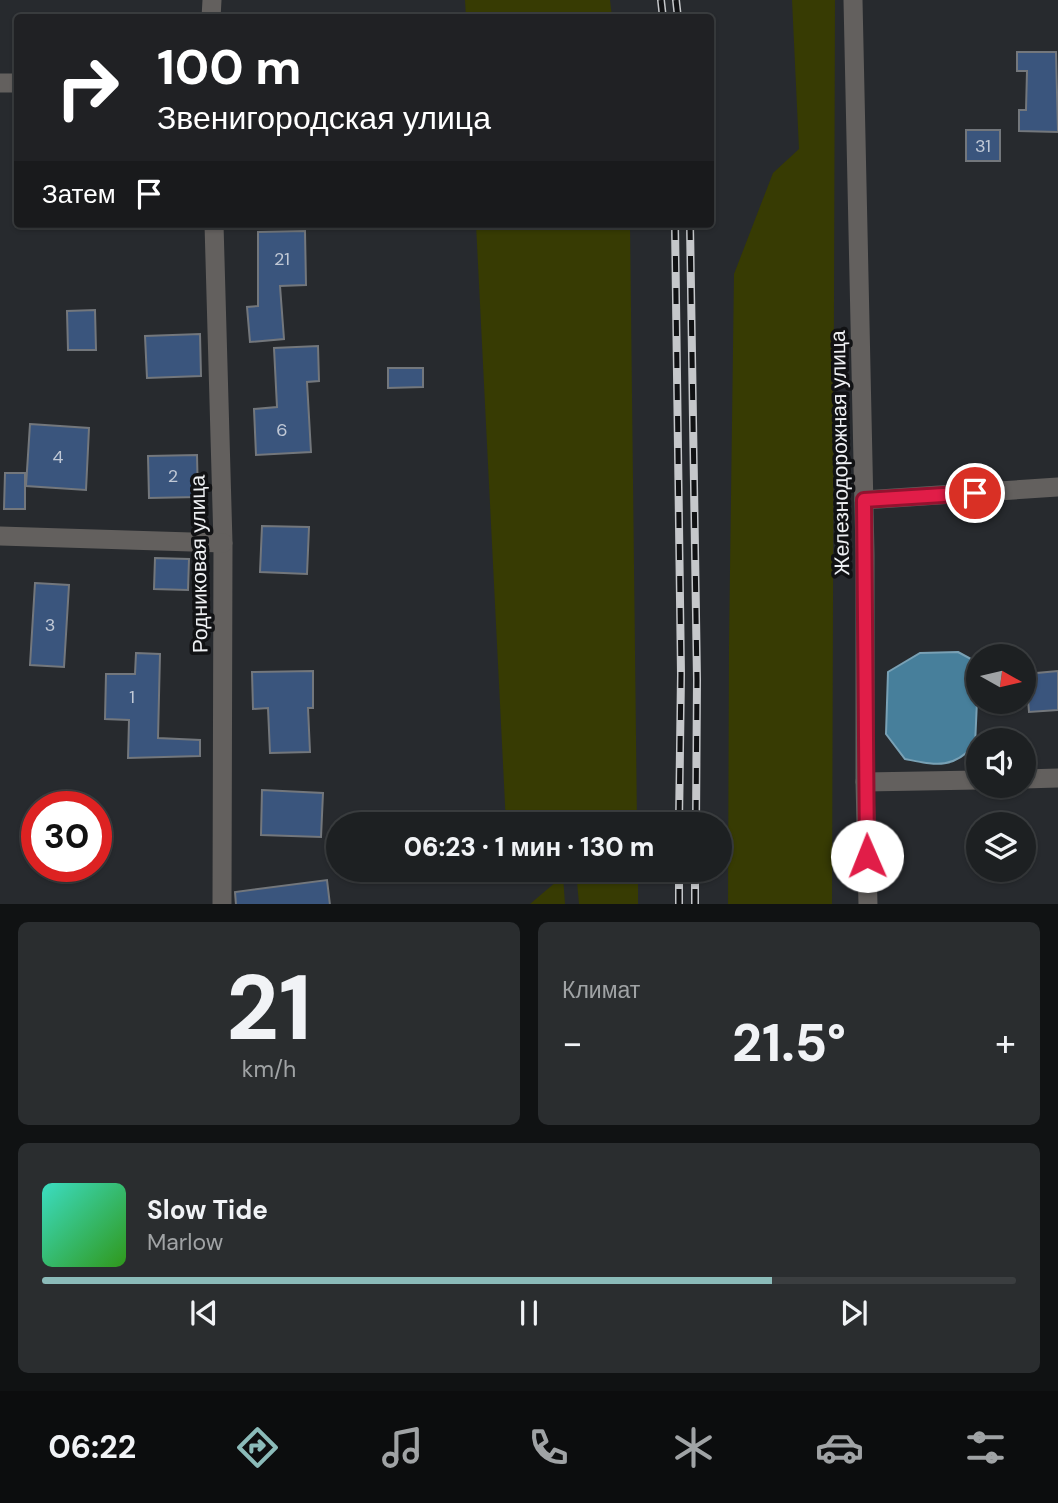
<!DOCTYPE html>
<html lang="ru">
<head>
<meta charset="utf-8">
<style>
	body { margin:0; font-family:"DM Sans",sans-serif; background:#2a2d2f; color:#f1f3f6; height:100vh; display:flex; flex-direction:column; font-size:26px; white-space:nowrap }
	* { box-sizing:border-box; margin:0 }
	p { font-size:23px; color:#a0a3a5 }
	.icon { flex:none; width:38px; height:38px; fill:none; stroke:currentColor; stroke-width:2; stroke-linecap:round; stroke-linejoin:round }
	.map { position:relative; height:904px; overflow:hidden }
	.sheet { display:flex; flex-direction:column; gap:18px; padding:18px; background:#101213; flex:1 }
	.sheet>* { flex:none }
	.guide { position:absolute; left:14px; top:14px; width:700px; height:214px; border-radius:7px; box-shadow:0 2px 5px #0004,0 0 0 2px #3b3e40; background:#202124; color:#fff; overflow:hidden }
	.needle { width:46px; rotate:98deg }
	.fabs { position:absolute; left:966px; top:644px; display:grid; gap:14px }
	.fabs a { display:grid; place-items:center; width:70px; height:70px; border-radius:50%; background:#1d2022; box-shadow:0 2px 5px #0004,0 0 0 2px #3b3e40; font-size:35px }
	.speed { position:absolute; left:21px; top:791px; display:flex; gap:14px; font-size:35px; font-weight:700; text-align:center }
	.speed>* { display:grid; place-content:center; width:91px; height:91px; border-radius:50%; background:#1d2022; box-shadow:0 2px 5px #0004,0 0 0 2px #3b3e40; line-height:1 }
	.speed .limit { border:10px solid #d22; background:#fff; color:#111 }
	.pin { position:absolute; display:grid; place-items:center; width:60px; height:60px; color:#fff; margin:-30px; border:4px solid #fff; border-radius:50%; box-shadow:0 2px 7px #0007 }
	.me { position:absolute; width:77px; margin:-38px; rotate:359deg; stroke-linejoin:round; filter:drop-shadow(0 0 5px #0008) }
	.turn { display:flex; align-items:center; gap:24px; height:147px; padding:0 28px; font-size:32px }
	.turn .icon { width:91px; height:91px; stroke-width:2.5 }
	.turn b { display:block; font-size:49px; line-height:60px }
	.then { display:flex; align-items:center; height:66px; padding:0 28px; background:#0003; gap:14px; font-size:26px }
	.big { font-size:52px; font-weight:800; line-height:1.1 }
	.sheet .widget { flex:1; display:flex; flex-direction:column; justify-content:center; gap:10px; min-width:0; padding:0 24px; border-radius:10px; background:#2a2d2f }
	.sheet .dial { align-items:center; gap:0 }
	.dial b { font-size:91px; line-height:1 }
	.song { display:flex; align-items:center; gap:21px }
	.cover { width:84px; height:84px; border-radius:10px; background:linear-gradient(135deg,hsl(170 70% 55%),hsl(110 70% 35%)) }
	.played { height:7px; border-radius:4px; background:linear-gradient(90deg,#8bbbb9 75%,#3b3e40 75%) }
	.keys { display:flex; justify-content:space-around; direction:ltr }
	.heat { display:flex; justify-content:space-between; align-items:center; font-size:38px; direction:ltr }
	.sheet .tiles { flex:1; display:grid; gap:18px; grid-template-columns:1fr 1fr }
	.widget:last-child { grid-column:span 2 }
	.trip { position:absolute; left:326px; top:812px; width:406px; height:70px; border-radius:35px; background:#1d2022; box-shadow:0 2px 5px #0004,0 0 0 2px #3b3e40; font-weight:800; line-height:70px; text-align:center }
	.tabs { display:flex; height:112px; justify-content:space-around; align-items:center; background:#0c0d0e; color:#a0a3a5 }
	.tabs .icon { width:49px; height:49px }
	.tabs .on { color:#8bbbb9 }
	.tabs b { font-size:32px; color:#f1f3f6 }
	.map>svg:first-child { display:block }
</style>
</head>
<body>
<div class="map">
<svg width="1058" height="905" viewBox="0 0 1058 905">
	<rect width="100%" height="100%" fill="#272a2e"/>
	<g fill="#373b03">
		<polygon points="465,0 610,0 612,17 466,17"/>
		<polygon points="792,0 835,0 832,904 728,904 729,645 734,274 773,173 799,149"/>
		<polygon points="476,224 630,224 637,824 506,824"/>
		<polygon points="576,870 638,870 638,904 579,904"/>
		<polygon points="563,876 565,904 530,904"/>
	</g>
	<path fill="#477f9b" stroke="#79a1b5" stroke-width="2" d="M958,652l13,7 7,20 -3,66c-24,25 -39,20 -70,14l-19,-25 2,-62 32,-19z"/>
	<g fill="#3a557d" stroke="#73777c" stroke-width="2">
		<polygon points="1017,52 1056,52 1058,132 1019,131 1019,110 1026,110 1027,71 1017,71"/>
		<rect x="966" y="130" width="34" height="31"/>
		<polygon points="305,231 306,285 280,286 284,339 250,342 247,307 258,306 258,232"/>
		<polygon points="95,310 96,350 68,350 67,311"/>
		<polygon points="200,334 201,376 147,378 145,336"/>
		<polygon points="318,346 319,381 307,382 311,452 256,455 254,409 277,407 274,348"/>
		<polygon points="388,368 423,368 423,387 388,388"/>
		<polygon points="30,424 89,428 86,490 26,486"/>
		<polygon points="197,455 198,497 149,498 148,456"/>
		<polygon points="5,473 25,473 25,509 4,509"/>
		<polygon points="262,526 309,527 307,574 260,572"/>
		<polygon points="155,558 189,559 188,590 154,589"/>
		<polygon points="35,583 69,585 64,667 30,665"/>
		<polygon points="136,653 160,654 158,738 200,740 200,756 128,758 129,720 105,719 106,674 135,674"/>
		<polygon points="313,671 313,708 308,708 310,752 270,753 268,708 253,709 252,672"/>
		<polygon points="1058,671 1058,710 1029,712 1026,674"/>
		<polygon points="262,790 323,793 321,837 261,835"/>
		<polygon points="327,880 330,905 236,905 235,892"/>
	</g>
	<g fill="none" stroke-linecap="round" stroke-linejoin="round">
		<g stroke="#63605e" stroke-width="19">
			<polyline points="853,0 865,554 865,782 868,905"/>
			<polyline points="211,18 212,0"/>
			<polyline points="0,83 18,83"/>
			<polyline points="214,224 223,543 222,905"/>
			<polyline points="864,500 1058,487"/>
			<polyline points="0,536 223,543"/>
			<polyline points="1024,779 1058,778"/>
			<polyline points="865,782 978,780"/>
		</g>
		<defs>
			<g id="rail">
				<polyline points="661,0 663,18"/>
				<polyline points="676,0 678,18"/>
				<polyline points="675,224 681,674 679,824"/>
				<polyline points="690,224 697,680 696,824"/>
				<polyline points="679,905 679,870"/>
				<polyline points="695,905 695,870"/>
			</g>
		</defs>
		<use href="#rail" stroke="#c5c7ca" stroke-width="8"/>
		<use href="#rail" stroke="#111214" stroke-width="5" stroke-dasharray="16" stroke-linecap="butt"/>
	</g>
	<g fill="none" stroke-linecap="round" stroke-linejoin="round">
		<defs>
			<polyline id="route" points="867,856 864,500 975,493"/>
		</defs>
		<use href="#route" stroke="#92132f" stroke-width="18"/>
		<use href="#route" stroke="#e11d48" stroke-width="12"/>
	</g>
	<g text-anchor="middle" stroke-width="7" stroke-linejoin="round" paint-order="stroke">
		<g font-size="18" fill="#c1c9d6">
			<text x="983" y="152">31</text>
			<text x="282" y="265">21</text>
			<text x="282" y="436">6</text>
			<text x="58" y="463">4</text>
			<text x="173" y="482">2</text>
			<text x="50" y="631">3</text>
			<text x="132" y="703">1</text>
		</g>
		<g font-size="21" fill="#eef0f3" stroke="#111214">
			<text transform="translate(840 453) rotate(-91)" y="7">Железнодорожная улица</text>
			<text transform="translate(199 564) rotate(-91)" y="7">Родниковая улица</text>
		</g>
	</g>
</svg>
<div class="fabs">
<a><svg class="needle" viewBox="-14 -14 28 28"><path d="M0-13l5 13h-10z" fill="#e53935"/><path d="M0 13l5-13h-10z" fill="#a0a3a5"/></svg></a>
<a><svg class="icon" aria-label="sound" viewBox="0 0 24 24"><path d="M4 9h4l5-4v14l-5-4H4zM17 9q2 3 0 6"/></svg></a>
<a><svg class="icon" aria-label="layers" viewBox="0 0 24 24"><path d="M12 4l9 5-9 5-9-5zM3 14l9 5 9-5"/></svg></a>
</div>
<div class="speed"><div class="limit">30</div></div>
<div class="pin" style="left:975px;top:493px;background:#d93025"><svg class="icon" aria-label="arrive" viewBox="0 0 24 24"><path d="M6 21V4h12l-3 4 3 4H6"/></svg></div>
<svg class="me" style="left:867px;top:856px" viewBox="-20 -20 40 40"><circle r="19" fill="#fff"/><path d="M0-13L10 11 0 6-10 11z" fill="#e11d48"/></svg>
<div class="trip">06:23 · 1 мин · 130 m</div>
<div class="guide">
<div class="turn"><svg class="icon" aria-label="right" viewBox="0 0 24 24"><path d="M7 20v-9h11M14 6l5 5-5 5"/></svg><div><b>100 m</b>Звенигородская улица</div></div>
<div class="then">Затем<svg class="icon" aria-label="arrive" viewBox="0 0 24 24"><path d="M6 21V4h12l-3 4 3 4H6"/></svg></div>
</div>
</div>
<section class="sheet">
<div class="tiles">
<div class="widget dial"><b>21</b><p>km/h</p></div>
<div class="widget"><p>Климат</p>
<div class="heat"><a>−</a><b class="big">21.5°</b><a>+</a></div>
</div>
<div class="widget">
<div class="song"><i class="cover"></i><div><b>Slow Tide</b><p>Marlow</p></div></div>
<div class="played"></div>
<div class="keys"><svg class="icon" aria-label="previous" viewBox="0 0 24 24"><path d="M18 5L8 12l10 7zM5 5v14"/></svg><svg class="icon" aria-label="pause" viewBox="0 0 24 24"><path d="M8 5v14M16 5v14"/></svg><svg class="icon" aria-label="next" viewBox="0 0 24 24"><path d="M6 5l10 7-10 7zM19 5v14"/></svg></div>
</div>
</div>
</section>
<nav class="tabs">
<b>06:22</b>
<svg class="icon on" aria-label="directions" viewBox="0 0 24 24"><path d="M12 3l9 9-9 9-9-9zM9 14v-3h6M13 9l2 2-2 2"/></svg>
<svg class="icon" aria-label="music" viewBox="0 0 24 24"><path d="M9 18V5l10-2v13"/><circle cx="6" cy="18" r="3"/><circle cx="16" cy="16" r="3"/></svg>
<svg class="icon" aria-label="phone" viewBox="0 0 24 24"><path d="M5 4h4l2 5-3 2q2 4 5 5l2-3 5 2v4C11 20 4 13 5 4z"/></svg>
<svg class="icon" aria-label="climate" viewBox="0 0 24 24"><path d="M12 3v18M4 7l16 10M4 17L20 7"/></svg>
<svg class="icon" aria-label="car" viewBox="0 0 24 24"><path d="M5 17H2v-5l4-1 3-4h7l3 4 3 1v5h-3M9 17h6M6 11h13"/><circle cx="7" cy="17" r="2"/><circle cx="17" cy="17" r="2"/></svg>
<svg class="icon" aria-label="filters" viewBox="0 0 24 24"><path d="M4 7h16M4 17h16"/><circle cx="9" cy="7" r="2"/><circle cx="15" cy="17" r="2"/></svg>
</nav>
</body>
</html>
